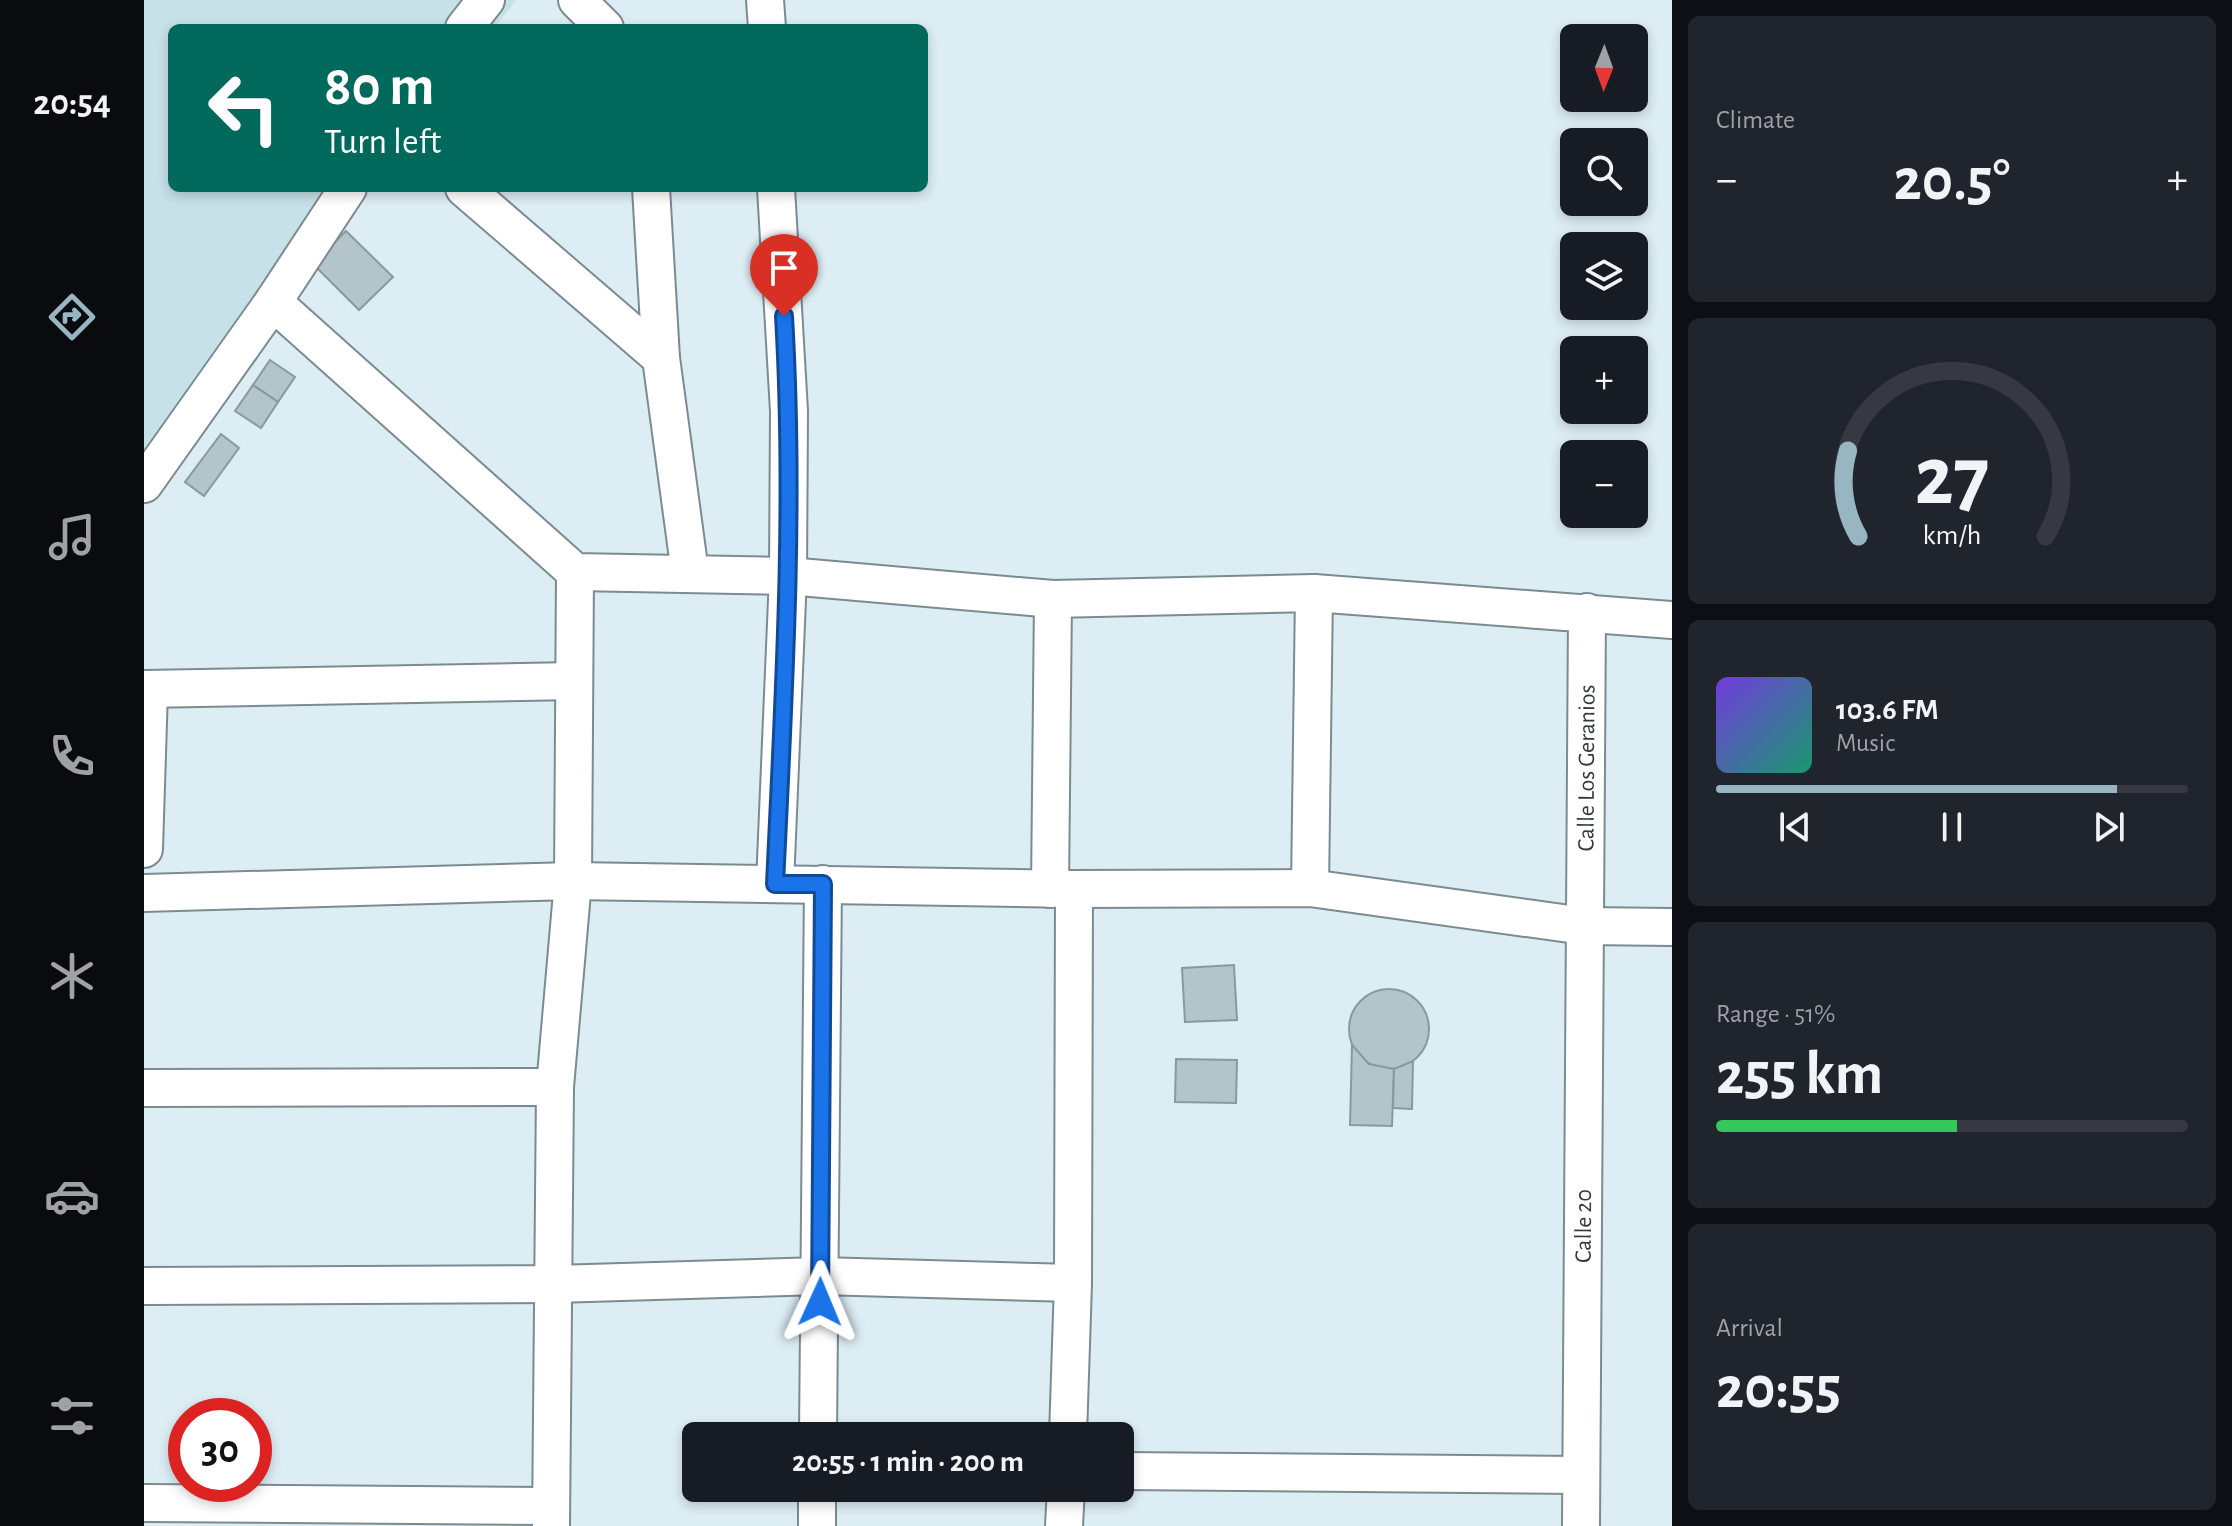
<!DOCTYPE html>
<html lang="en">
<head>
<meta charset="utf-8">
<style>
	body { margin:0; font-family:"Alegreya Sans",sans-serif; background:#20242c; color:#f1f3f6; height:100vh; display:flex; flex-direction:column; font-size:30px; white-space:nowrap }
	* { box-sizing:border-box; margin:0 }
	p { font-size:26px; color:#9ea1a6 }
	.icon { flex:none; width:44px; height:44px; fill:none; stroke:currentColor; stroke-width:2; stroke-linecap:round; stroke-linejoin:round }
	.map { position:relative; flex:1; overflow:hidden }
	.drawer { display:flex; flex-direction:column; gap:16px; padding:16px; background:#0d0f14; width:560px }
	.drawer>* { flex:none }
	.hud { position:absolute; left:24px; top:24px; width:760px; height:168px; border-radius:12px; box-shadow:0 4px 12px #0003; background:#00695c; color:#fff; overflow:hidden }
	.needle { width:52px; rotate:181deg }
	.fabs { position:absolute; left:1416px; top:24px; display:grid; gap:16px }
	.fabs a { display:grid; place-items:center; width:88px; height:88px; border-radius:12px; background:#171b24; box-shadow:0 4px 12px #0003; font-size:40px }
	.speed { position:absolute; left:24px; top:1398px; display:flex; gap:16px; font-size:40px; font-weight:700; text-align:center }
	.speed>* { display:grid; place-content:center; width:104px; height:104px; border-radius:50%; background:#171b24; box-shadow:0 4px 12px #0003; line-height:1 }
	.speed .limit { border:12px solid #d22; background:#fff; color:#111 }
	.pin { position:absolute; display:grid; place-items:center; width:68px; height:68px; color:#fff; margin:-82px -34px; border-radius:50% 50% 50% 0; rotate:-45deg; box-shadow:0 0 8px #0007 }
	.pin .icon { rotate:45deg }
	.me { position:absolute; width:88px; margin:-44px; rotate:1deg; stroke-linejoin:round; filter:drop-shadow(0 0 6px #0008) }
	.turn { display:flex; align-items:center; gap:28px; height:168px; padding:0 24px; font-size:36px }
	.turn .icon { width:104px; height:104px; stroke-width:2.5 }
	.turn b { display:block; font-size:56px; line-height:68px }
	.big { font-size:60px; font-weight:700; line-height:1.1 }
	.drawer .tile { flex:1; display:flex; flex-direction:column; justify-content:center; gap:12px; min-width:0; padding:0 28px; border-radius:12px; background:#20242c }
	.drawer .dial { align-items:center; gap:0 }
	.dial svg { height:208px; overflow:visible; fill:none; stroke:#363941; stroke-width:7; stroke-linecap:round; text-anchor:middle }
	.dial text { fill:#f1f3f6; stroke:none }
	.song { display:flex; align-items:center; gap:24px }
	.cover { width:96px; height:96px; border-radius:12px; background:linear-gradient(135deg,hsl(260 70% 55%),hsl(160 70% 35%)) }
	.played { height:8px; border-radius:4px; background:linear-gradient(90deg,#98b6c1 85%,#363941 85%) }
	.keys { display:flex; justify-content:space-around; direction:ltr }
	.heat { display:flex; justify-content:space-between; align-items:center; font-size:44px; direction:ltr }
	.charge { height:12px; border-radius:6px; background:linear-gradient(90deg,#34c759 51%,#363941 0) }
	.trip { position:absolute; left:538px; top:1422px; width:452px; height:80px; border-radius:12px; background:#171b24; box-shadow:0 4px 12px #0003; font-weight:700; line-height:80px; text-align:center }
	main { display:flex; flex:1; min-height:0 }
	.tab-bar { display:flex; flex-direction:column; width:144px; justify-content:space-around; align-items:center; background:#090b0e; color:#9ea1a6 }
	.tab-bar .icon { width:56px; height:56px }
	.tab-bar .selected { color:#98b6c1 }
	.tab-bar b { font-size:36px; color:#f1f3f6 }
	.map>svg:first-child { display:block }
</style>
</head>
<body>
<main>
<nav class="tab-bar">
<b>20:54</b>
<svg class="icon selected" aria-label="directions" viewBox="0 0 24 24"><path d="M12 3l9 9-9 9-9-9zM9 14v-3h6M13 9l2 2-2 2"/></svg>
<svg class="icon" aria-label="music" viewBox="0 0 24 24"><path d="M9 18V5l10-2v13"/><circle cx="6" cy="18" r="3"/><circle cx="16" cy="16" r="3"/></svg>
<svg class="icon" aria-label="phone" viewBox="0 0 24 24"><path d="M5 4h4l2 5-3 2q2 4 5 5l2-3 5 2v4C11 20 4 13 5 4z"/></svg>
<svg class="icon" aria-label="climate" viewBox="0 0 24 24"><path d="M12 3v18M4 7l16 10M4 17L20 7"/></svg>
<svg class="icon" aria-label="car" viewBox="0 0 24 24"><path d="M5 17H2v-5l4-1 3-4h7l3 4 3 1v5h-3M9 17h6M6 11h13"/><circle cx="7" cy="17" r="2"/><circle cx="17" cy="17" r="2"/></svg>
<svg class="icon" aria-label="filters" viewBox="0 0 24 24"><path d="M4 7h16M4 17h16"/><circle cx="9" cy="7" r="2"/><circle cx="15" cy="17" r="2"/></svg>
</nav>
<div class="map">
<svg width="1528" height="1526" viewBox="0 0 1528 1526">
	<rect width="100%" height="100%" fill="#dcedf4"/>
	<polygon fill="#c7e1e9" points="0,0 372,0 350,28 28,28 28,188 224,188 0,473"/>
	<g fill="#b3c4ca" stroke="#88999f" stroke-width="2">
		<polygon points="202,231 249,277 215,310 169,264"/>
		<polygon points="126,360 151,377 134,402 109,385"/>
		<polygon points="109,385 134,402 117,428 91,411"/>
		<polygon points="77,434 95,448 60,496 41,482"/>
		<polygon points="1090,965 1093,1020 1041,1022 1038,968"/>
		<circle cx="1245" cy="1029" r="40"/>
		<polygon points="1208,1045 1225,1064 1250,1069 1248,1126 1206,1125"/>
		<polygon points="1032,1059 1093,1060 1092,1103 1031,1102"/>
		<polygon points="1269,1061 1268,1109 1249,1108 1250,1069"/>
	</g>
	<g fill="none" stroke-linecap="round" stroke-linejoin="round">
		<defs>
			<g id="minor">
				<polyline points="433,0 461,28"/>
				<polyline points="621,0 623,28"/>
				<polyline points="320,28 342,0"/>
				<polyline points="320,188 517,358"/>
				<polyline points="507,188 517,358 546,573"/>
				<polyline points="129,302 431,572 644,576 909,599 1170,593 1528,620"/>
				<polyline points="0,484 129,302 204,188"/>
				<polyline points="0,689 430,681"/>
				<polyline points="0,849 5,690"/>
				<polyline points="631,884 644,576 645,411 632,188"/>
				<polyline points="1166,888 1170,593"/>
				<polyline points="906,889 909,599"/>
				<polyline points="0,893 429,881 930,889 1166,888 1440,926 1528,927"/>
				<polyline points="0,1088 411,1087"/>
				<polyline points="0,1286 411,1284 676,1276 929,1283"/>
				<polyline points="674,1436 679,884"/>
				<polyline points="924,1436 929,1283 930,889"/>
				<polyline points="976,1471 1436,1475"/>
				<polyline points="0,1503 407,1506"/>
				<polyline points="407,1526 411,1087 429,881 431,572"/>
				<polyline points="673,1526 673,1488"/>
				<polyline points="920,1526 922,1488"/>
				<path id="s1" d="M1437,1526l6,-914"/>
			</g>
		</defs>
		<use href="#minor" stroke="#7b8b91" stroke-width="40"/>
		<use href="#minor" stroke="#fff" stroke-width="36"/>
	</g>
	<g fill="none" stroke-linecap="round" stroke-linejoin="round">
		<defs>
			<path id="route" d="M640,316c11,189 0,379 -9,568h48l-3,418"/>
		</defs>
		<use href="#route" stroke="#114b97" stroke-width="20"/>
		<use href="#route" stroke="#1a73e8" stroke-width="14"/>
	</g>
	<g text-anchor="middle" stroke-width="8" stroke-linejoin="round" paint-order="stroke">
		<g font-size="24" fill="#32393c" stroke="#dcedf4">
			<text dy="8" stroke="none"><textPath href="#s1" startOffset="758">Calle Los Geranios</textPath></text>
			<text dy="8" stroke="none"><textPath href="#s1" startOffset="300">Calle 20</textPath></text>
		</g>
	</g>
</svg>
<div class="fabs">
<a><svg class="needle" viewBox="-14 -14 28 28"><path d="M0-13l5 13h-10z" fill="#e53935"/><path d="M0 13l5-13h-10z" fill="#9ea1a6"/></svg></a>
<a><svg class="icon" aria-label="search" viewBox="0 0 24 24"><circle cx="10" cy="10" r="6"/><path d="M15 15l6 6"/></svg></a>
<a><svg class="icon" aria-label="layers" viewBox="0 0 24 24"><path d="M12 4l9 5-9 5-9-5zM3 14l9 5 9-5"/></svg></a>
<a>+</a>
<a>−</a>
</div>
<div class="speed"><div class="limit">30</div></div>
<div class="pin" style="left:640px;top:316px;background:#d93025"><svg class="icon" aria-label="arrive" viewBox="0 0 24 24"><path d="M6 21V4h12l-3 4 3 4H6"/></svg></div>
<svg class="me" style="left:676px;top:1302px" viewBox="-20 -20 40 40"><path d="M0-17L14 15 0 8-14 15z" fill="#1a73e8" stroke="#fff" stroke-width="4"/></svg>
<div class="trip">20:55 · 1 min · 200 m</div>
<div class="hud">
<div class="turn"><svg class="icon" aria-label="left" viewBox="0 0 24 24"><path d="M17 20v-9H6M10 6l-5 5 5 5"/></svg><div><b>80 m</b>Turn left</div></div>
</div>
</div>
<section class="drawer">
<div class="tile"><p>Climate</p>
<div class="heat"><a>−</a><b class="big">20.5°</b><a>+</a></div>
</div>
<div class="tile dial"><svg viewBox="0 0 100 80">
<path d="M14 69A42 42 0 1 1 86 69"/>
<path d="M14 69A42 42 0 0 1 10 36" stroke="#98b6c1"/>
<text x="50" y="56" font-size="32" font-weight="700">27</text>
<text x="50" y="72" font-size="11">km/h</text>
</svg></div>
<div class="tile">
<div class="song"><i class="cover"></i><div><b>103.6 FM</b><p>Music</p></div></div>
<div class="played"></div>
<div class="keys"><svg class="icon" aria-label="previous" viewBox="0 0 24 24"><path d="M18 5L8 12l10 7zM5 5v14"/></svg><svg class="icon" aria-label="pause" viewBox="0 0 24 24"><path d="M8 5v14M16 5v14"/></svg><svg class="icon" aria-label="next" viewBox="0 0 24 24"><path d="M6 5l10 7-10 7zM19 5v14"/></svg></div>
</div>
<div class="tile"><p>Range · 51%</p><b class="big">255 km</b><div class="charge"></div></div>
<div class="tile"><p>Arrival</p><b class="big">20:55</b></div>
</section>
</main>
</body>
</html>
